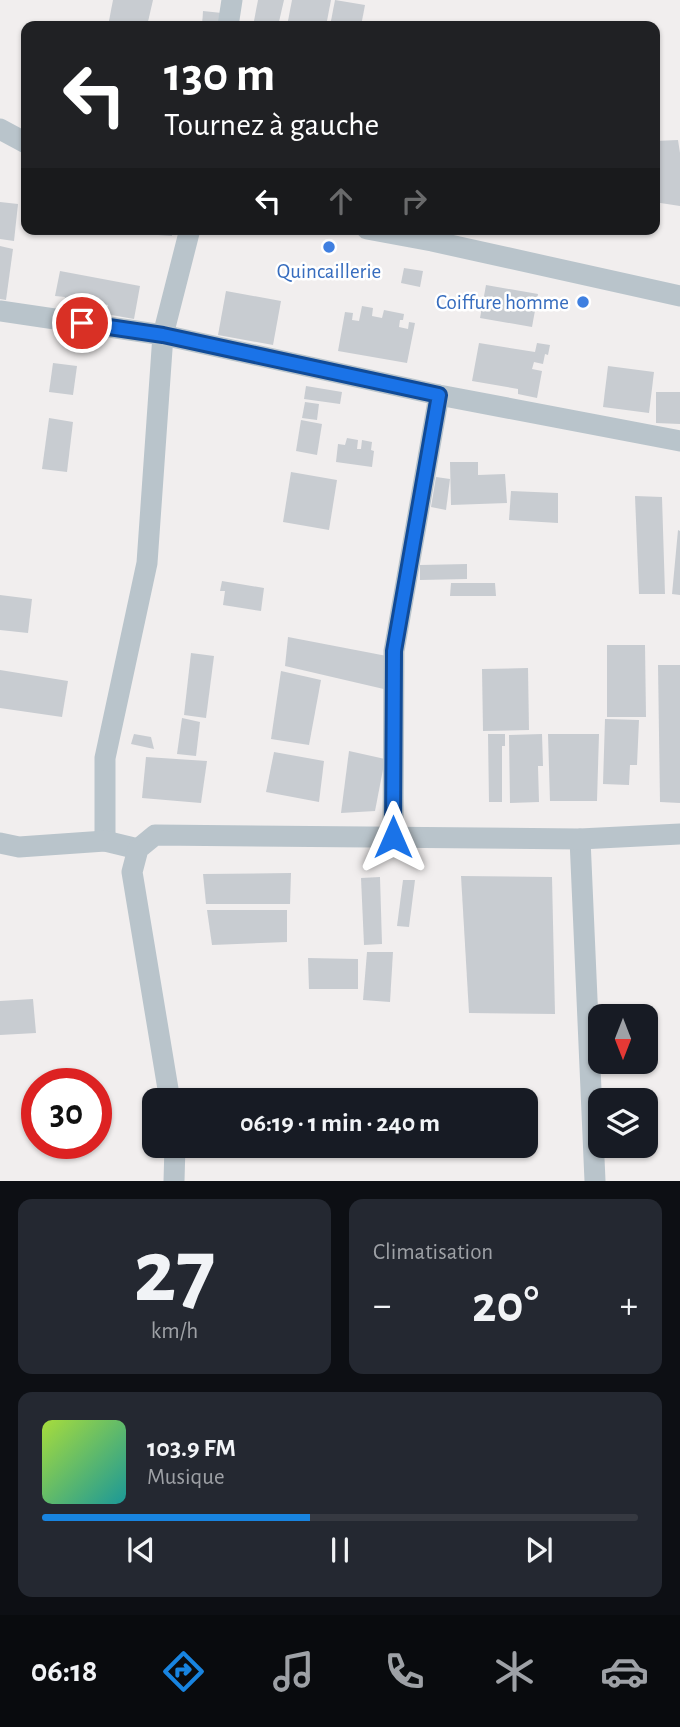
<!DOCTYPE html>
<html lang="fr">
<head>
<meta charset="utf-8">
<style>
	body { margin:0; font-family:"Alegreya Sans",sans-serif; background:#242831; color:#f1f3f6; height:100vh; display:flex; flex-direction:column; font-size:26px; white-space:nowrap }
	* { box-sizing:border-box; margin:0 }
	p { font-size:23px; color:#9ea1a6 }
	.icon { flex:none; width:38px; height:38px; fill:none; stroke:currentColor; stroke-width:2; stroke-linecap:round; stroke-linejoin:round }
	.map { position:relative; height:1181px; overflow:hidden }
	.drawer { display:flex; flex-direction:column; gap:18px; padding:18px; background:#0d0f14; flex:1 }
	.drawer>* { flex:none }
	.banner { position:absolute; left:21px; top:21px; width:639px; height:214px; border-radius:14px; box-shadow:0 2px 5px #0004; background:#202124; color:#fff; overflow:hidden }
	.needle { width:46px; rotate:180deg }
	.tools { position:absolute; left:588px; top:1004px; display:grid; gap:14px }
	.tools a { display:grid; place-items:center; width:70px; height:70px; border-radius:14px; background:#171b24; box-shadow:0 2px 5px #0004; font-size:35px }
	.speed { position:absolute; left:21px; top:1068px; display:flex; gap:14px; font-size:35px; font-weight:700; text-align:center }
	.speed>* { display:grid; place-content:center; width:91px; height:91px; border-radius:50%; background:#171b24; box-shadow:0 2px 5px #0004; line-height:1 }
	.speed .limit { border:10px solid #d22; background:#fff; color:#111 }
	.pin { position:absolute; display:grid; place-items:center; width:60px; height:60px; color:#fff; margin:-30px; border:4px solid #fff; border-radius:50%; box-shadow:0 2px 7px #0007 }
	.me { position:absolute; width:77px; margin:-38px; rotate:0deg; stroke-linejoin:round; filter:drop-shadow(0 0 5px #0008) }
	.turn { display:flex; align-items:center; gap:24px; height:147px; padding:0 28px; font-size:32px }
	.turn .icon { width:91px; height:91px; stroke-width:2.5 }
	.turn b { display:block; font-size:49px; line-height:60px }
	.lanes { display:flex; align-items:center; height:66px; padding:0 28px; background:#0003; justify-content:center; gap:35px; direction:ltr }
	.lanes .off { opacity:.35 }
	.big { font-size:52px; font-weight:600; line-height:1.1 }
	.drawer .widget { flex:1; display:flex; flex-direction:column; justify-content:center; gap:10px; min-width:0; padding:0 24px; border-radius:14px; background:#242831 }
	.drawer .dial { align-items:center; gap:0 }
	.dial b { font-size:91px; line-height:1 }
	.song { display:flex; align-items:center; gap:21px }
	.cover { width:84px; height:84px; border-radius:10px; background:linear-gradient(135deg,hsl(80 70% 55%),hsl(180 70% 35%)) }
	.played { height:7px; border-radius:4px; background:linear-gradient(90deg,#1884e0 45%,#363941 45%) }
	.keys { display:flex; justify-content:space-around; direction:ltr }
	.heat { display:flex; justify-content:space-between; align-items:center; font-size:38px; direction:ltr }
	.drawer .tiles { flex:1; display:grid; gap:18px; grid-template-columns:1fr 1fr }
	.widget:last-child { grid-column:span 2 }
	.trip { position:absolute; left:142px; top:1088px; width:396px; height:70px; border-radius:14px; background:#171b24; box-shadow:0 2px 5px #0004; font-weight:600; line-height:70px; text-align:center }
	.dock { display:flex; height:112px; justify-content:space-around; align-items:center; background:#090b0e; color:#9ea1a6 }
	.dock .icon { width:49px; height:49px }
	.dock .on { color:#1884e0 }
	.dock b { font-size:32px; color:#f1f3f6 }
	.map>svg:first-child { display:block }
</style>
</head>
<body>
<div class="map">
<svg width="680" height="1181" viewBox="0 0 680 1181">
	<rect width="100%" height="100%" fill="#f1eeee"/>
	<g fill="#c8ccd1">
		<polygon points="113,0 153,0 147,26 108,26"/>
		<polygon points="258,0 284,0 278,26 253,26"/>
		<polygon points="292,0 331,0 326,26 287,26"/>
		<polygon points="335,0 365,5 361,26 330,26"/>
		<polygon points="203,11 222,13 220,26 202,26"/>
		<polygon points="678,140 680,153 680,206 654,202 654,141"/>
		<polygon points="0,202 18,204 14,241 0,239"/>
		<polygon points="158,229 172,229 172,236 158,235"/>
		<polygon points="0,246 13,249 6,300 0,299"/>
		<polygon points="404,268 423,271 420,287 401,283"/>
		<polygon points="60,271 140,286 134,319 106,314 108,305 98,303 96,311 86,309 87,301 77,299 76,306 64,304 65,297 55,296"/>
		<polygon points="486,285 538,294 532,327 480,318"/>
		<polygon points="226,291 281,301 273,345 218,335"/>
		<polygon points="362,306 373,308 372,316 382,318 384,310 404,314 403,320 400,320 399,327 408,329 409,322 415,323 407,363 338,351 345,312 353,313 352,320 359,321"/>
		<polygon points="479,343 535,352 537,343 550,345 548,355 545,354 543,364 534,362 532,369 542,371 537,398 518,394 518,389 472,381"/>
		<polygon points="53,363 77,366 73,395 49,392"/>
		<polygon points="608,366 654,372 649,413 603,407"/>
		<polygon points="306,386 342,392 340,404 304,399"/>
		<polygon points="656,392 680,392 680,424 656,423"/>
		<polygon points="305,402 319,404 317,420 302,418"/>
		<polygon points="49,418 73,422 67,472 42,469"/>
		<polygon points="301,420 322,424 317,455 296,451"/>
		<polygon points="347,438 358,440 357,449 361,449 362,440 372,442 371,450 374,451 372,467 336,462 338,444 345,445"/>
		<polygon points="450,462 478,462 478,475 505,474 507,503 451,505"/>
		<polygon points="291,472 337,480 329,530 283,522"/>
		<polygon points="436,477 450,479 446,510 431,507"/>
		<polygon points="511,491 558,493 558,523 509,520"/>
		<polygon points="635,496 662,497 665,594 639,594"/>
		<polygon points="678,530 680,531 680,595 672,594"/>
		<polygon points="467,564 467,579 420,580 420,565"/>
		<polygon points="222,581 264,588 261,611 223,605 225,591 220,591"/>
		<polygon points="451,583 495,583 496,596 450,596"/>
		<polygon points="0,595 32,599 28,633 0,630"/>
		<polygon points="288,637 392,657 388,690 285,666"/>
		<polygon points="607,645 645,645 646,717 607,717"/>
		<polygon points="191,653 214,656 206,718 184,715"/>
		<polygon points="658,665 680,665 680,803 660,802"/>
		<polygon points="528,668 529,730 483,731 482,669"/>
		<polygon points="0,670 68,681 62,717 0,708"/>
		<polygon points="281,671 321,680 309,745 271,739"/>
		<polygon points="182,718 200,722 196,756 177,754"/>
		<polygon points="605,719 639,720 637,765 630,765 629,785 603,784"/>
		<polygon points="134,734 151,737 154,749 131,744"/>
		<polygon points="488,734 505,734 505,746 502,746 502,802 489,802"/>
		<polygon points="542,734 543,766 538,766 539,802 510,803 509,735"/>
		<polygon points="548,734 599,734 597,801 550,801"/>
		<polygon points="349,751 385,759 375,811 341,813"/>
		<polygon points="274,752 324,761 319,802 266,792"/>
		<polygon points="146,757 207,761 201,803 142,798"/>
		<polygon points="291,873 290,904 206,904 203,874"/>
		<polygon points="461,876 552,877 555,1014 469,1013"/>
		<polygon points="380,877 382,944 364,945 361,878"/>
		<polygon points="403,880 415,880 409,927 397,926"/>
		<polygon points="207,910 287,910 287,942 212,945"/>
		<polygon points="367,952 393,952 390,1002 363,1000"/>
		<polygon points="308,958 358,959 358,989 309,989"/>
		<polygon points="33,999 36,1033 0,1035 0,1001"/>
	</g>
	<g fill="none" stroke-linecap="round" stroke-linejoin="round">
		<g stroke="#b9c4cb" stroke-width="21">
			<polyline points="228,26 232,0"/>
			<polyline points="0,129 26,143"/>
			<polyline points="367,229 432,241 680,296"/>
			<polyline points="0,311 163,335 439,395 680,441"/>
			<polyline points="393,837 394,651 439,395"/>
			<polyline points="580,839 595,1181"/>
			<polyline points="105,841 105,758 147,563 163,335 190,229"/>
			<polyline points="0,843 19,847 105,841 138,849"/>
			<polyline points="170,1101 132,872 138,849 155,835 580,839 680,834"/>
			<polyline points="174,1181 175,1146"/>
		</g>
	</g>
	<g fill="none" stroke-linecap="round" stroke-linejoin="round">
		<defs>
			<polyline id="route" points="82,323 163,335 439,395 394,651 393,837"/>
		</defs>
		<use href="#route" stroke="#114b97" stroke-width="18"/>
		<use href="#route" stroke="#1a73e8" stroke-width="12"/>
	</g>
	<g fill="#3f7fe0" stroke="#fff" stroke-width="2.5">
		<circle cx="329" cy="247" r="7"/>
		<circle cx="583" cy="302" r="7"/>
	</g>
	<g text-anchor="middle" stroke-width="5" stroke-linejoin="round" paint-order="stroke">
		<g font-size="21" fill="#366cbe" stroke="#fff">
			<text x="329" y="278">Quincaillerie</text>
			<text x="569" y="309" text-anchor="end">Coiffure homme</text>
		</g>
	</g>
</svg>
<div class="tools">
<a><svg class="needle" viewBox="-14 -14 28 28"><path d="M0-13l5 13h-10z" fill="#e53935"/><path d="M0 13l5-13h-10z" fill="#9ea1a6"/></svg></a>
<a><svg class="icon" aria-label="layers" viewBox="0 0 24 24"><path d="M12 4l9 5-9 5-9-5zM3 14l9 5 9-5"/></svg></a>
</div>
<div class="speed"><div class="limit">30</div></div>
<div class="pin" style="left:82px;top:323px;background:#d93025"><svg class="icon" aria-label="arrive" viewBox="0 0 24 24"><path d="M6 21V4h12l-3 4 3 4H6"/></svg></div>
<svg class="me" style="left:393px;top:837px" viewBox="-20 -20 40 40"><path d="M0-17L14 15 0 8-14 15z" fill="#1a73e8" stroke="#fff" stroke-width="4"/></svg>
<div class="trip">06:19 · 1 min · 240 m</div>
<div class="banner">
<div class="turn"><svg class="icon" aria-label="left" viewBox="0 0 24 24"><path d="M17 20v-9H6M10 6l-5 5 5 5"/></svg><div><b>130 m</b>Tournez à gauche</div></div>
<div class="lanes"><svg class="icon" aria-label="left" viewBox="0 0 24 24"><path d="M17 20v-9H6M10 6l-5 5 5 5"/></svg><svg class="icon off" aria-label="ahead" viewBox="0 0 24 24"><path d="M12 20V5M6 11l6-6 6 6"/></svg><svg class="icon off" aria-label="right" viewBox="0 0 24 24"><path d="M7 20v-9h11M14 6l5 5-5 5"/></svg></div>
</div>
</div>
<section class="drawer">
<div class="tiles">
<div class="widget dial"><b>27</b><p>km/h</p></div>
<div class="widget"><p>Climatisation</p>
<div class="heat"><a>−</a><b class="big">20°</b><a>+</a></div>
</div>
<div class="widget">
<div class="song"><i class="cover"></i><div><b>103.9 FM</b><p>Musique</p></div></div>
<div class="played"></div>
<div class="keys"><svg class="icon" aria-label="previous" viewBox="0 0 24 24"><path d="M18 5L8 12l10 7zM5 5v14"/></svg><svg class="icon" aria-label="pause" viewBox="0 0 24 24"><path d="M8 5v14M16 5v14"/></svg><svg class="icon" aria-label="next" viewBox="0 0 24 24"><path d="M6 5l10 7-10 7zM19 5v14"/></svg></div>
</div>
</div>
</section>
<nav class="dock">
<b>06:18</b>
<svg class="icon on" aria-label="directions" viewBox="0 0 24 24"><path d="M12 3l9 9-9 9-9-9zM9 14v-3h6M13 9l2 2-2 2"/></svg>
<svg class="icon" aria-label="music" viewBox="0 0 24 24"><path d="M9 18V5l10-2v13"/><circle cx="6" cy="18" r="3"/><circle cx="16" cy="16" r="3"/></svg>
<svg class="icon" aria-label="phone" viewBox="0 0 24 24"><path d="M5 4h4l2 5-3 2q2 4 5 5l2-3 5 2v4C11 20 4 13 5 4z"/></svg>
<svg class="icon" aria-label="climate" viewBox="0 0 24 24"><path d="M12 3v18M4 7l16 10M4 17L20 7"/></svg>
<svg class="icon" aria-label="car" viewBox="0 0 24 24"><path d="M5 17H2v-5l4-1 3-4h7l3 4 3 1v5h-3M9 17h6M6 11h13"/><circle cx="7" cy="17" r="2"/><circle cx="17" cy="17" r="2"/></svg>
</nav>
</body>
</html>
